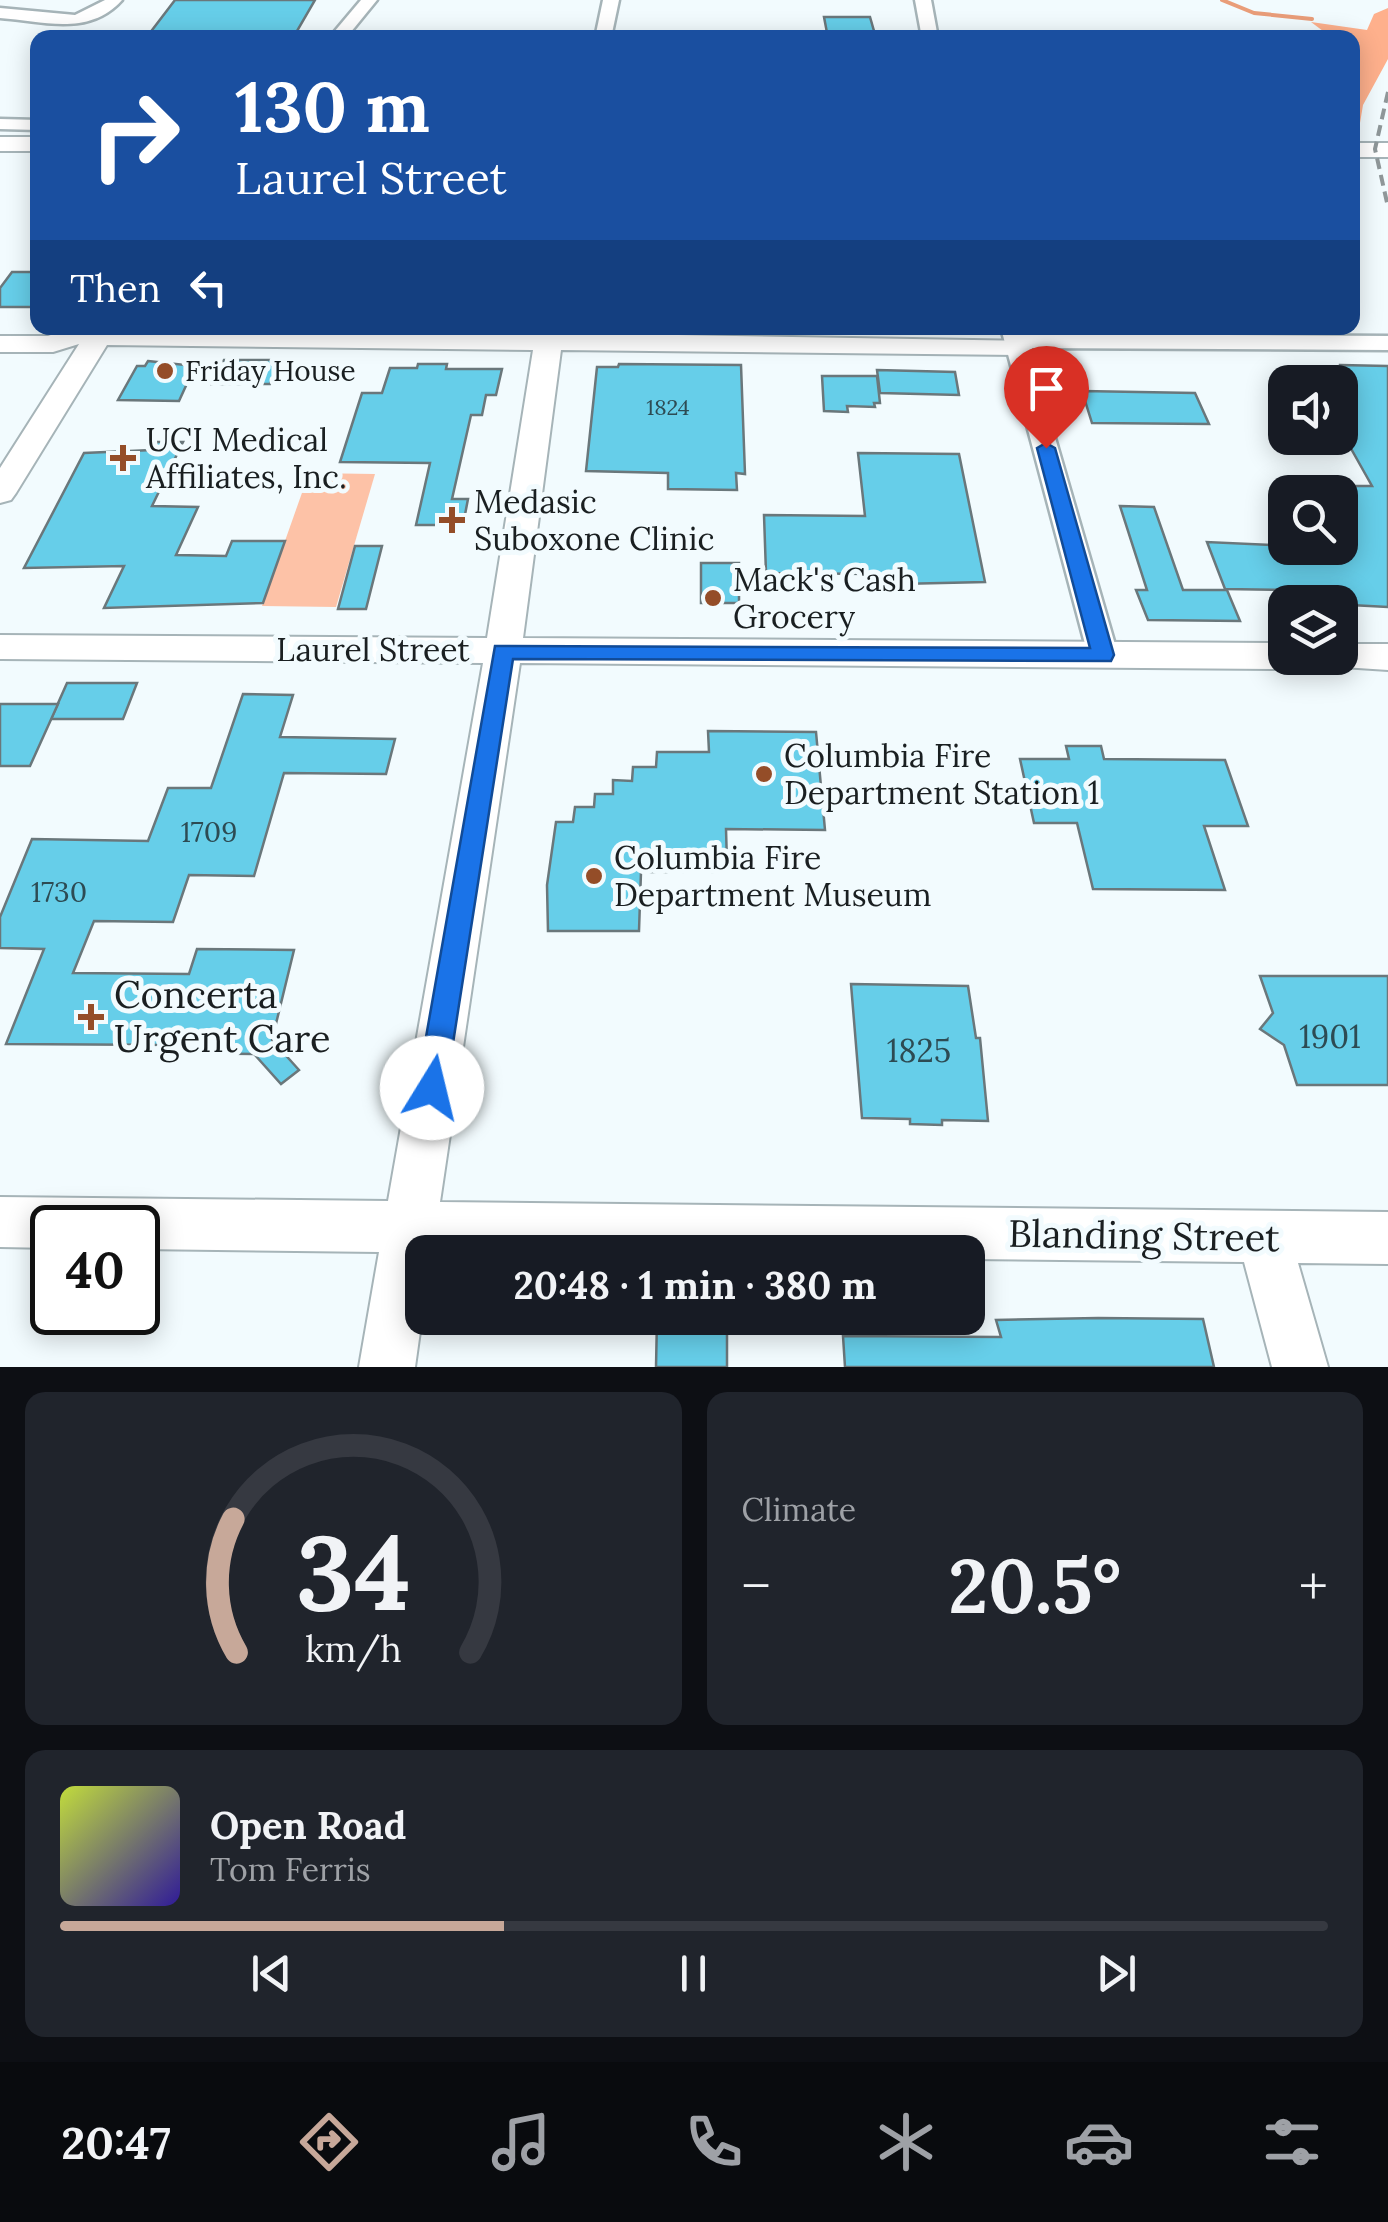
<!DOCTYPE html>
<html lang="en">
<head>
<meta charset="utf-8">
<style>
	body { margin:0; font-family:Lora,serif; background:#20242c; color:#f1f3f6; height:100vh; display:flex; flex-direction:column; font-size:38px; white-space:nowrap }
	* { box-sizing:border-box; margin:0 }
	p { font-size:32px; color:#9ea1a6 }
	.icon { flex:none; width:55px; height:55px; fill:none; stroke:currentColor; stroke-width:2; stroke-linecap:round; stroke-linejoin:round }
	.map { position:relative; height:1367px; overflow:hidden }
	.details { display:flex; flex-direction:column; gap:25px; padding:25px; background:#0d0f14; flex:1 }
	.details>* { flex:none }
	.banner { position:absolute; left:30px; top:30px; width:1330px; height:305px; border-radius:20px; box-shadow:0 5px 25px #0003; background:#1a4fa0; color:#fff; overflow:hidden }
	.buttons { position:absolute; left:1268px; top:365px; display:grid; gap:20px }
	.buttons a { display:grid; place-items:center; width:90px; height:90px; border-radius:20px; background:#171b24; box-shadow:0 5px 25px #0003; font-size:50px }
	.speed { position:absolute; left:30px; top:1205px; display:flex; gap:20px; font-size:50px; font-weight:700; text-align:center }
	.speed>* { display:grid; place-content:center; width:130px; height:130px; border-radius:50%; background:#171b24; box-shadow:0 5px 25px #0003; line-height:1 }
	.speed .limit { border:5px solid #111; border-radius:15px; background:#fff; color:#111 }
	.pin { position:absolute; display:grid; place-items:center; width:85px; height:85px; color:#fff; margin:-102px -42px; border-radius:50% 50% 50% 0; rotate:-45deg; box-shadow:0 0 10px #0007 }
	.pin .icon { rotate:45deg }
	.me { position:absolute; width:110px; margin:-55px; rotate:9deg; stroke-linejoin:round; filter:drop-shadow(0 0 8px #0008) }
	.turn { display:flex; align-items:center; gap:35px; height:210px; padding:0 40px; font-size:45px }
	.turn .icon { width:130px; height:130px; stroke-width:2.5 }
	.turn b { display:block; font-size:70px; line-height:85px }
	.then { display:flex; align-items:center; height:95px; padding:0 40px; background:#0003; gap:20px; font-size:38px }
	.big { font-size:75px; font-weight:700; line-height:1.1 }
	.details .card { flex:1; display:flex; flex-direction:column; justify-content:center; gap:15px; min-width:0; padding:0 35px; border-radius:20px; background:#20242c }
	.details .dial { align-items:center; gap:0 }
	.dial svg { height:260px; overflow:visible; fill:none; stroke:#363941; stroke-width:7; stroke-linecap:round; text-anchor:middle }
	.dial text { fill:#f1f3f6; stroke:none }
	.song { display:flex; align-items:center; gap:30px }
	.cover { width:120px; height:120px; border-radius:15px; background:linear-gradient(135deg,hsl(70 70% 55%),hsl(250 70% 35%)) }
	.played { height:10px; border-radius:5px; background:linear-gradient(90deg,#c7a899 35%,#363941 35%) }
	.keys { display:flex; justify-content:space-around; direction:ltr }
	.heat { display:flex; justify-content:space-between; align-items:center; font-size:55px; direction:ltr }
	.details .tiles { flex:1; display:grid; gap:25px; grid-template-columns:1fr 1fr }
	.card:last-child { grid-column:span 2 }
	.trip { position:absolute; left:405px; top:1235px; width:580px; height:100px; border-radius:20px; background:#171b24; box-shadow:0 5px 25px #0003; font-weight:700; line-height:100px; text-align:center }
	.tabs { display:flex; height:160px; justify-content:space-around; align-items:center; background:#090b0e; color:#9ea1a6 }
	.tabs .icon { width:70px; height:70px }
	.tabs .current { color:#c7a899 }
	.tabs b { font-size:45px; color:#f1f3f6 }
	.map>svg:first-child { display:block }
</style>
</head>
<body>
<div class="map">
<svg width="1388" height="1367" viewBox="0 0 1388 1367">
	<rect width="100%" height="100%" fill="#f2fbfe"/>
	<polygon fill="#fdc2a7" points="309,473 375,474 336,607 262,606"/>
	<polygon fill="#feb08c" points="1388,8 1388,59 1363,105 1357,141 1353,142 1352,38 1331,37 1311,22 1367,30 1374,14"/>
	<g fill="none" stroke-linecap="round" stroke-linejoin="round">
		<polyline stroke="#e99d79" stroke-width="4" points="1222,0 1254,13 1312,19"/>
	</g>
	<g fill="#66cee9" stroke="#6a777b" stroke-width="2.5">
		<polygon points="175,0 315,0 293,38 146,38"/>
		<polygon points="824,17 870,17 876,38 828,38"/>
		<polygon points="12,272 38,272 38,307 0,307 0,288"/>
		<polygon points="280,360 270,384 212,384 224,360"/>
		<polygon points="148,361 195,366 179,401 118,400 137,366 145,366"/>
		<polygon points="418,364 447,364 446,369 502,369 496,395 486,395 482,415 471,415 452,499 468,499 463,525 416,525 430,463 340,462 362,393 382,393 390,368 417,368"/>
		<polygon points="619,364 741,365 745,474 736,473 737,490 668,489 668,473 586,471 597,367 618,367"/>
		<polygon points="1340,365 1388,366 1388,607 1294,602 1289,590 1225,589 1207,542 1340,548 1340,486 1372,486 1340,429"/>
		<polygon points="877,370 955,372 959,395 880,393"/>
		<polygon points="822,376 877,376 880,403 874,403 875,407 847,406 848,412 824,411"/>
		<polygon points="1082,391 1195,393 1209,424 1092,423"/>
		<polygon points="157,442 183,442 152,506 198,507 176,555 226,556 232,541 285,541 263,603 104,608 124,566 24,568 84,453 152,450"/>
		<polygon points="858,453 959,454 985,582 898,584 872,581 872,574 766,573 764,515 865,516"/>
		<polygon points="1120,506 1154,507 1183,590 1227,590 1240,621 1148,620 1136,590 1147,590"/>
		<polygon points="355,546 382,546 366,609 338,609"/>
		<rect x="701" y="563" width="38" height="40"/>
		<polygon points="67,683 137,683 123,719 51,719"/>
		<polygon points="243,694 293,695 280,737 395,739 386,774 284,773 254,876 189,875 173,922 94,921 73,973 189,974 197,949 294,950 272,1040 299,1070 281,1084 254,1054 171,1053 174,1045 6,1044 44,949 0,948 0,917 32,839 148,841 168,788 211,788"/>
		<polygon points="0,704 58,704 30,766 0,766"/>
		<polygon points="708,731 816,732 825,830 726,829 727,863 713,862 713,872 641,872 639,931 548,931 547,885 556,822 573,822 575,807 594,807 595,794 613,794 613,780 632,781 633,767 656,767 657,752 709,752"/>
		<polygon points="1066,746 1101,746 1104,759 1225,760 1248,826 1204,826 1225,890 1093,889 1077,823 1034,823 1020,759 1069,759"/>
		<polygon points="1260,976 1388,976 1388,1085 1297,1085 1284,1045 1260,1029 1273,1013"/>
		<polygon points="851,984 968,986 976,1038 980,1038 988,1121 942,1120 942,1125 910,1124 910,1119 862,1118"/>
		<polygon points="657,1318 727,1318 727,1367 656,1367"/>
		<polygon points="1098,1318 1203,1319 1214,1367 845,1367 843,1336 1001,1337 996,1320"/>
	</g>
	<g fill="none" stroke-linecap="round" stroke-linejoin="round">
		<defs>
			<g id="minor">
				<path d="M105,0h17c-33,37 -79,21 -122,18v-10l75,7z"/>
				<polygon points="361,0 377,0 346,38 329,38"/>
				<polygon points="603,0 619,0 611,38 595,38"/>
				<polygon points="915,0 931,0 938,38 922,38"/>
				<polygon points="0,119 38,120 38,130 0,129"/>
				<polygon points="1001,328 1023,328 1025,334 1388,336 1388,350 1029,348 1118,655 1113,662 1093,662 1088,655"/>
			</g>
			<g id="tertiary">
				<rect x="0" y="137" width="38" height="14"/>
				<rect x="1352" y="143" width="36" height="14"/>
				<polygon points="70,328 535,333 536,328 564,328 563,333 1029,341 1033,347 1029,353 1019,355 561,350 523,638 1285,643 1285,658 1302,658 1298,665 1285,669 520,663 440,1202 1388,1212 1388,1264 1298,1263 1328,1367 1272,1367 1244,1262 968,1259 968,1252 422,1252 422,1317 415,1367 359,1367 379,1252 138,1249 138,1228 52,1228 52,1248 0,1247 0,1197 388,1201 483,663 0,659 0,635 487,638 533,350 107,345 16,493 11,500 0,503 0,468 79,344 53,352 0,352 0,336 48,336"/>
				<polygon points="1340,644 1388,644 1388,670 1327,666 1322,658 1340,658"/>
			</g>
		</defs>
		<use href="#minor" stroke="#a6b4b8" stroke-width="5"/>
		<use href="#tertiary" stroke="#a6b4b8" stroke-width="4"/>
		<use href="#minor" fill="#fff" fill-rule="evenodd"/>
		<use href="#tertiary" fill="#fff" fill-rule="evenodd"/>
		<polyline stroke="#8f9799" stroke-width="4" stroke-dasharray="11 6" stroke-linecap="butt" points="1388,92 1375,149 1388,207"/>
	</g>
	<polygon fill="#1a73e8" stroke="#114b97" stroke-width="2.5" points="1046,443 1055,448 1114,655 1111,661 513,659 446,1088 442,1098 432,1102 421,1098 417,1088 495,646 1090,648 1037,448"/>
	<g fill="#944d28" stroke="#f2fbfe" stroke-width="4">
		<circle cx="165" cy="371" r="10"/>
		<path d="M118 443h10v10h10v10h-10v10h-10v-10h-10v-10h10z"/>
		<path d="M447 505h10v10h10v10h-10v10h-10v-10h-10v-10h10z"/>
		<circle cx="713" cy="598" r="10"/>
		<circle cx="764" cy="774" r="10"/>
		<circle cx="594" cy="876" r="10"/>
		<path d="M86 1002h10v10h10v10h-10v10h-10v-10h-10v-10h10z"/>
	</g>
	<g text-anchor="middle" stroke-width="10" stroke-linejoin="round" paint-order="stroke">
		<g font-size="22" fill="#2d4b53">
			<text x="668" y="415">1824</text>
		</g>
		<g font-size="28" fill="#1a1f21" stroke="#f2fbfe" text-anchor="start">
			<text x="185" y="381">Friday House</text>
		</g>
		<g font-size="28" fill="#2d4b53">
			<text x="209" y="842">1709</text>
			<text x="59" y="902">1730</text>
		</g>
		<g font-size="32" fill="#1a1f21" stroke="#f2fbfe" text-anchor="start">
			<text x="146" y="451">UCI Medical<tspan x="146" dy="37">Affiliates, Inc.</tspan></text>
			<text x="474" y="513">Medasic<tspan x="474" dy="37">Suboxone Clinic</tspan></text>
			<text x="733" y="591">Mack's Cash<tspan x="733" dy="37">Grocery</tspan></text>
			<text x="784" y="767">Columbia Fire<tspan x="784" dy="37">Department Station 1</tspan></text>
			<text x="614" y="869">Columbia Fire<tspan x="614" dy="37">Department Museum</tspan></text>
		</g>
		<g font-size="32" fill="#1a1f21" stroke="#f2fbfe">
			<text x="373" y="661">Laurel Street</text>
		</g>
		<g font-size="32" fill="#2d4b53">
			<text x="1330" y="1048">1901</text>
			<text x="919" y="1062">1825</text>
		</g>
		<g font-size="38" fill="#1a1f21" stroke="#f2fbfe" text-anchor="start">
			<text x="114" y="1008">Concerta<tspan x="114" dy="44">Urgent Care</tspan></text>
		</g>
		<g font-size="38" fill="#1a1f21" stroke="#f2fbfe">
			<text transform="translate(1144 1236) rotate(1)" y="13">Blanding Street</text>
		</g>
	</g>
</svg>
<div class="buttons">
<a><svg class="icon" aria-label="sound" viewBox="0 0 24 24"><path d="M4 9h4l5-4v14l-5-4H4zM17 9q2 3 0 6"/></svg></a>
<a><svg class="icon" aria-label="search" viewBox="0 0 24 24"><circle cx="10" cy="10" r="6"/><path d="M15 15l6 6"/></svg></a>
<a><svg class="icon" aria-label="layers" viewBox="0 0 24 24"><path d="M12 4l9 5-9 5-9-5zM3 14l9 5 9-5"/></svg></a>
</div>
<div class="speed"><div class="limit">40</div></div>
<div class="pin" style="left:1046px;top:448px;background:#d93025"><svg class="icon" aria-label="arrive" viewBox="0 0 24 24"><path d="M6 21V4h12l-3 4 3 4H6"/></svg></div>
<svg class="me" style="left:432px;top:1088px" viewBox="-20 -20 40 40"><circle r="19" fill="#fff"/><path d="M0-13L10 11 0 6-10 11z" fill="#1a73e8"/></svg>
<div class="trip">20:48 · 1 min · 380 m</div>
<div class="banner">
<div class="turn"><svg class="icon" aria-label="right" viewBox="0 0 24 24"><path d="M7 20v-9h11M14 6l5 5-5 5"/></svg><div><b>130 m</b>Laurel Street</div></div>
<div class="then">Then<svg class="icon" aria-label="left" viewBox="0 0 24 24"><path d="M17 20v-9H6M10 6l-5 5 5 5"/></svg></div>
</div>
</div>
<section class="details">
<div class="tiles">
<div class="card dial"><svg viewBox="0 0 100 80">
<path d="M14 69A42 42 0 1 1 86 69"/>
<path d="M14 69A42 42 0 0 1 13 28" stroke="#c7a899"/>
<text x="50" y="56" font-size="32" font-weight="700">34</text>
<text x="50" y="72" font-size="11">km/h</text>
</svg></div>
<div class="card"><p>Climate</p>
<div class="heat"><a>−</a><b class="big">20.5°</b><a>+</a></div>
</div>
<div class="card">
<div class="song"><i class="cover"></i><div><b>Open Road</b><p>Tom Ferris</p></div></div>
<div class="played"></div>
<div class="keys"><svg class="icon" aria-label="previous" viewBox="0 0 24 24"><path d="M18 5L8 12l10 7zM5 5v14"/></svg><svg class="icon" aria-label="pause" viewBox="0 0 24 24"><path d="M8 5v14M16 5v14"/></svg><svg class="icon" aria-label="next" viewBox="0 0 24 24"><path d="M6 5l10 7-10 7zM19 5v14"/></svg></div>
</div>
</div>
</section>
<nav class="tabs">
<b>20:47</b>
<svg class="icon current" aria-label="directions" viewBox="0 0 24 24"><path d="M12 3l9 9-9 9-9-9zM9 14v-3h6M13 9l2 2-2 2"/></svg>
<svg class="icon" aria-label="music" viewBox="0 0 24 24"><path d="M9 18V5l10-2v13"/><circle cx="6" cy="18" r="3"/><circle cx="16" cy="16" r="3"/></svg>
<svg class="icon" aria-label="phone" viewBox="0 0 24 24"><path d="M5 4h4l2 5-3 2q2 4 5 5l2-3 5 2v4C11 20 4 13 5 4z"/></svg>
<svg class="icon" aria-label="climate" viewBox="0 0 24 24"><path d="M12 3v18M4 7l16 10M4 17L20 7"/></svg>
<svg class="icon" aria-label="car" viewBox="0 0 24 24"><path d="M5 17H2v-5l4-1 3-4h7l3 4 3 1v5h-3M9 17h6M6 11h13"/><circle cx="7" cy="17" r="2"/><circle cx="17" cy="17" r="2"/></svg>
<svg class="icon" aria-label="filters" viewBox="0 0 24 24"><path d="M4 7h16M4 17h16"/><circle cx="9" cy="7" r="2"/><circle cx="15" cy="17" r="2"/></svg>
</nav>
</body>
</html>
